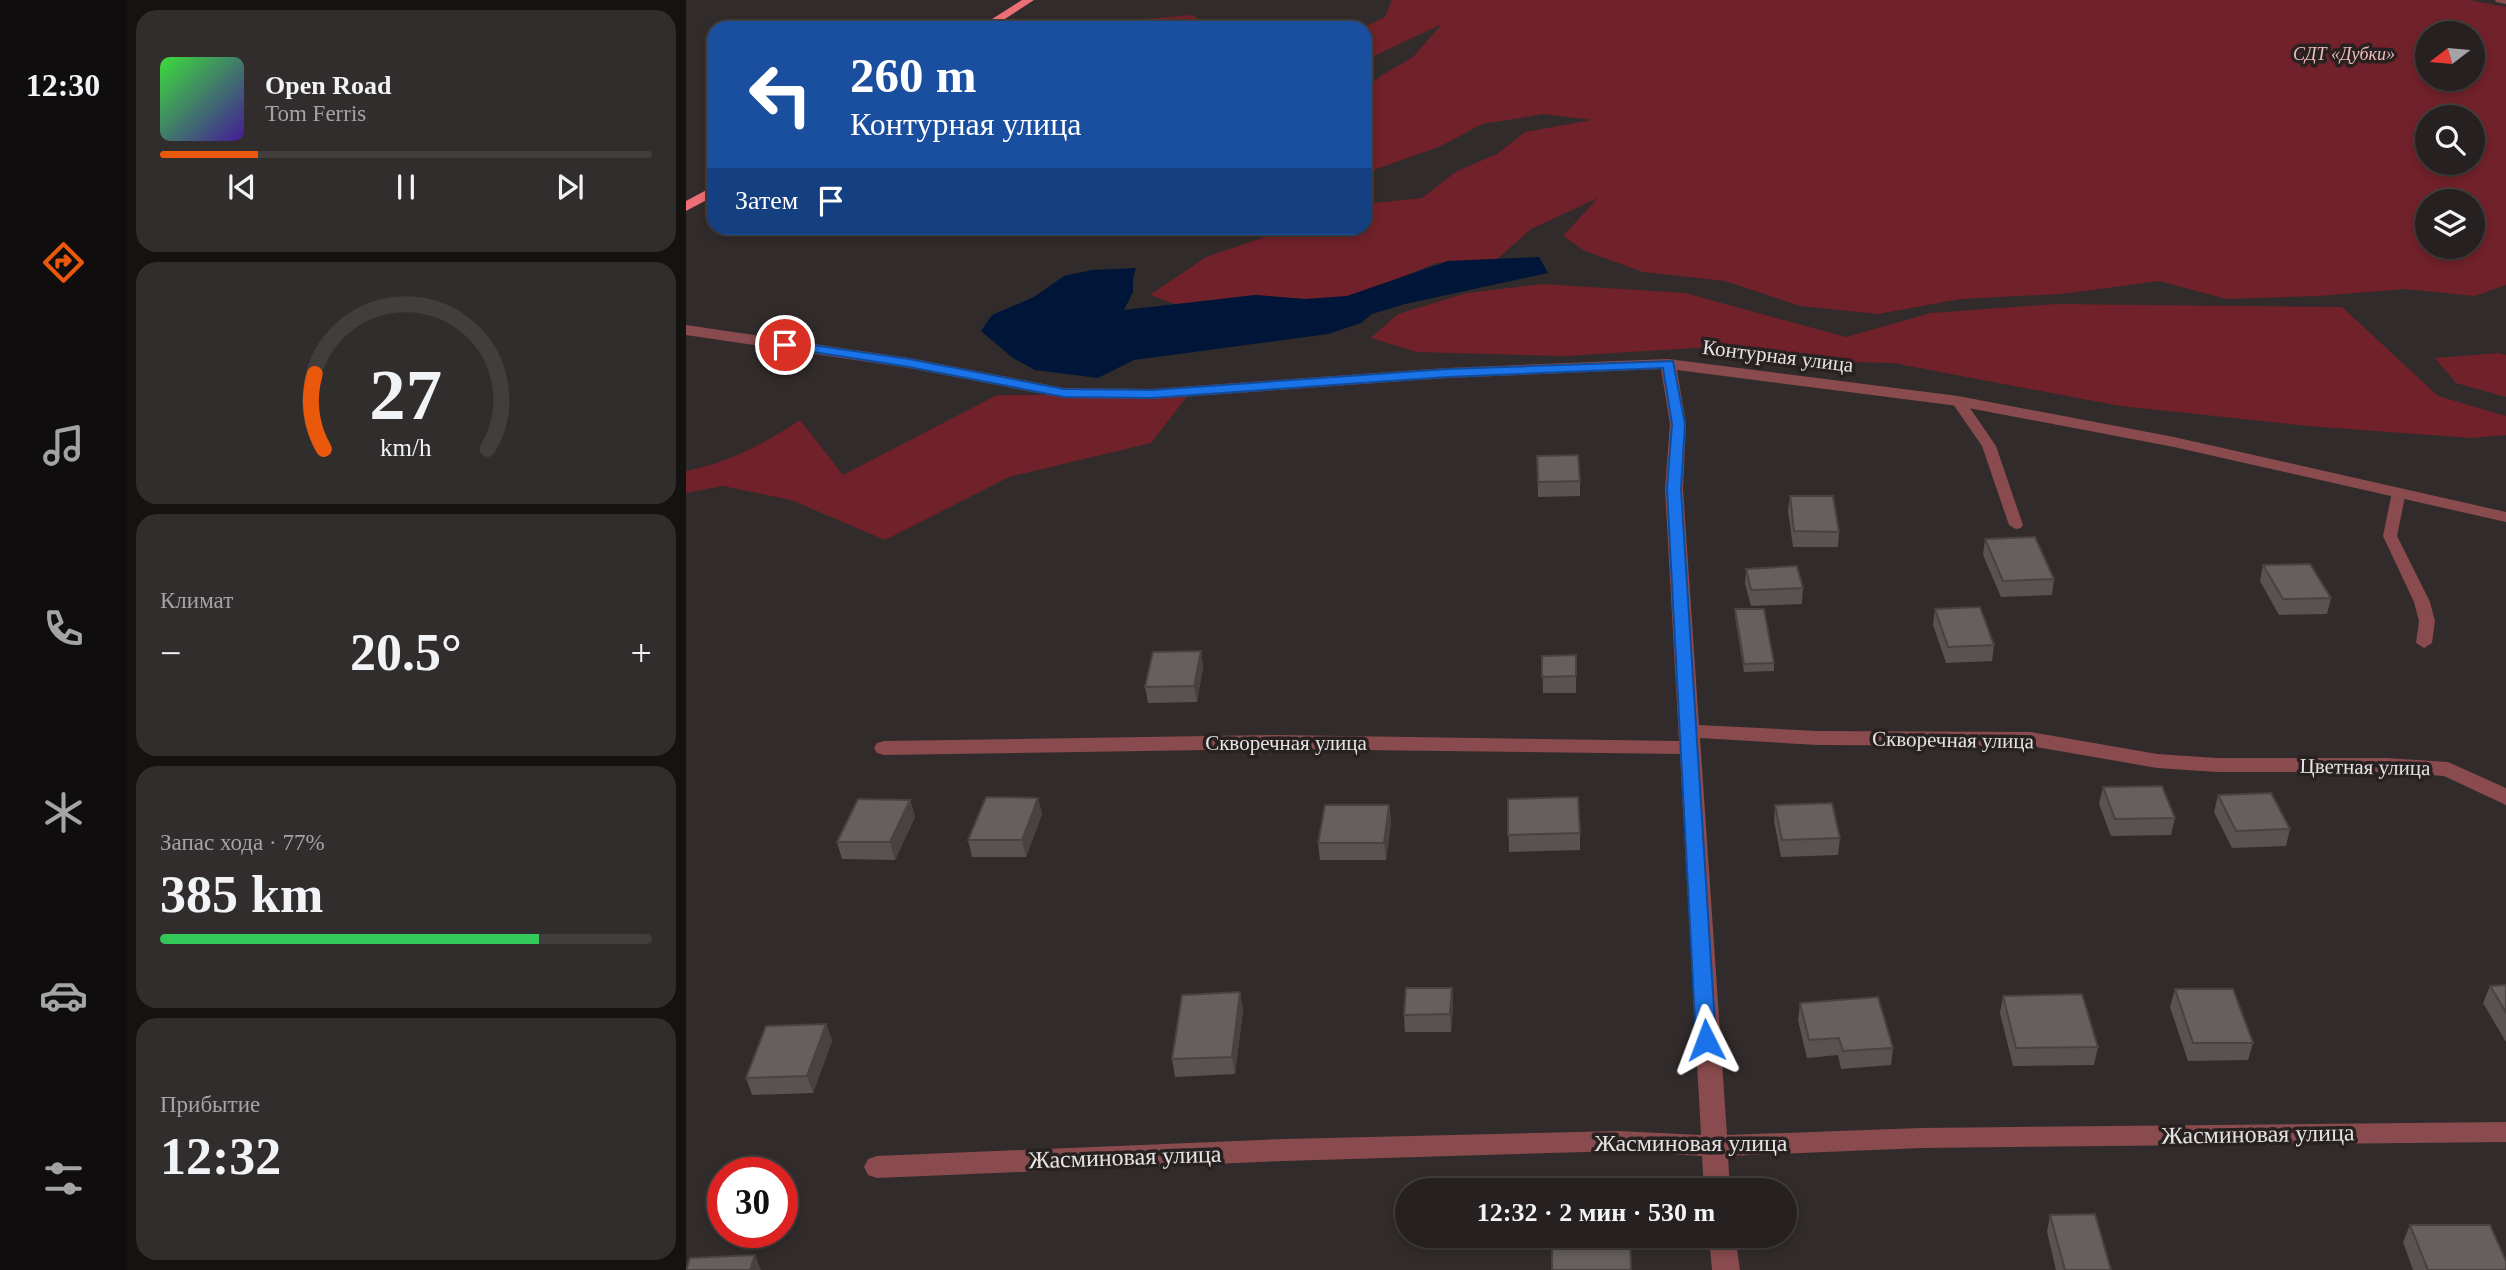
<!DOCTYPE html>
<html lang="ru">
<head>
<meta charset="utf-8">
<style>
	body { margin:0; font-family:"Times New Roman",serif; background:#322d2d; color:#f1f3f6; height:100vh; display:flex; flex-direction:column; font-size:26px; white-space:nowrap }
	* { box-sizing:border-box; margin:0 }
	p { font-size:23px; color:#a4a3a5 }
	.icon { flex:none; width:38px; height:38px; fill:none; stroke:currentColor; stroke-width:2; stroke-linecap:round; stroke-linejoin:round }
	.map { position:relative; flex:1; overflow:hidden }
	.details { display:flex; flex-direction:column; gap:10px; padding:10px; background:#151212; width:560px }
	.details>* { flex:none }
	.top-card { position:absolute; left:21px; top:21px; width:665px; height:214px; border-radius:21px; box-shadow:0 4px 10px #0003,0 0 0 2px #423e3e; background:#1a4fa0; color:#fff; overflow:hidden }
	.needle { width:46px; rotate:254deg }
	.buttons { position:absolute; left:1729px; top:21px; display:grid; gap:14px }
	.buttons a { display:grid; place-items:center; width:70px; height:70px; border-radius:50%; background:#262020; box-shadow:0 4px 10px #0003,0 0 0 2px #423e3e; font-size:35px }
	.speed { position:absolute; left:21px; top:1157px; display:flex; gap:14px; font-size:35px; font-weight:700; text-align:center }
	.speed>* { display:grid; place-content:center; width:91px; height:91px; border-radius:50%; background:#262020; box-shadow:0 4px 10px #0003,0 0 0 2px #423e3e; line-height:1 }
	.speed .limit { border:10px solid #d22; background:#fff; color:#111 }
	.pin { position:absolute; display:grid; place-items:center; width:60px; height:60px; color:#fff; margin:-30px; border:4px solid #fff; border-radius:50%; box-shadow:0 2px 7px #0007 }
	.me { position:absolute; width:77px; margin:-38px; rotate:357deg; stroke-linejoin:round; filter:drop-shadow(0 0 5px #0008) }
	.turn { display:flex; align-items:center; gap:24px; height:147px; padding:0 28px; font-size:32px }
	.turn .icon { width:91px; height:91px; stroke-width:2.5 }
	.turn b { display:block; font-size:49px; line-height:60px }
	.then { display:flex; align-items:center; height:66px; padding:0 28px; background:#0003; gap:14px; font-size:26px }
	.big { font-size:52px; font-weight:600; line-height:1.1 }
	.details .tile { flex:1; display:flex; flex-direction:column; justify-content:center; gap:10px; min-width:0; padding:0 24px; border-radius:21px; background:#322d2d }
	.details .dial { align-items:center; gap:0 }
	.dial svg { height:182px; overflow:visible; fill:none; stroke:#423e3e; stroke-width:7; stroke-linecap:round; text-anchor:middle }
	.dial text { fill:#f1f3f6; stroke:none }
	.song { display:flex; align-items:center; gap:21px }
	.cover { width:84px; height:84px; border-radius:10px; background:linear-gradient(135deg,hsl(120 70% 55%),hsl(260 70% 35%)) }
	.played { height:7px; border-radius:4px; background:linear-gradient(90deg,#ea580c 20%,#423e3e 20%) }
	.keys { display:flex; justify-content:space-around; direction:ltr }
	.heat { display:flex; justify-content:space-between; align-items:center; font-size:38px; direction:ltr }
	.charge { height:10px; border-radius:5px; background:linear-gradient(90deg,#34c759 77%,#423e3e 0) }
	.trip { position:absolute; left:709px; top:1178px; width:402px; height:70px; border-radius:35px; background:#262020; box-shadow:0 4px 10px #0003,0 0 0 2px #423e3e; font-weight:600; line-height:70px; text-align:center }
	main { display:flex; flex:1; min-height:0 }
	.tabs { display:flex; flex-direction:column; width:126px; justify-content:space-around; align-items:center; background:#0f0d0d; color:#a4a3a5 }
	.tabs .icon { width:49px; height:49px }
	.tabs .current { color:#ea580c }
	.tabs b { font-size:32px; color:#f1f3f6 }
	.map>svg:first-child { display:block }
</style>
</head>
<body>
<main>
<nav class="tabs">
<b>12:30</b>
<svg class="icon current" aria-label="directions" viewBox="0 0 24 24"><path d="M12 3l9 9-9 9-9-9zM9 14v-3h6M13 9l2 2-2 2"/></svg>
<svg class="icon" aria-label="music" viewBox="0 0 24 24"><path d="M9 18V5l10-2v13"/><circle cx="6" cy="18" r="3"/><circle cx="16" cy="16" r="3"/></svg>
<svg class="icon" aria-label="phone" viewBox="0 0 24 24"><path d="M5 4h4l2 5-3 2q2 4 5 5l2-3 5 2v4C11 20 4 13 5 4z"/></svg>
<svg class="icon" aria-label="climate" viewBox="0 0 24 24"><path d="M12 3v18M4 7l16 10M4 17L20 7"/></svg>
<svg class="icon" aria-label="car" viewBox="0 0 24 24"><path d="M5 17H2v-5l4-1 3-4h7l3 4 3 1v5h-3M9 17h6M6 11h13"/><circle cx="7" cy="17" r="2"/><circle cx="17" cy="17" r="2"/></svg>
<svg class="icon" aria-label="filters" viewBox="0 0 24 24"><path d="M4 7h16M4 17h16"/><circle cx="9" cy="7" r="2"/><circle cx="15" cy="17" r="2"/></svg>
</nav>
<section class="details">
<div class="tile">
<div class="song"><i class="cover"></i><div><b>Open Road</b><p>Tom Ferris</p></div></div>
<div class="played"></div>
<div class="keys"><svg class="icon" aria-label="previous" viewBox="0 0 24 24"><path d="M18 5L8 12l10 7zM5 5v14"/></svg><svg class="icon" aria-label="pause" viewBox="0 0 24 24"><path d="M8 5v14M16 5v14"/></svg><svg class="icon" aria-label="next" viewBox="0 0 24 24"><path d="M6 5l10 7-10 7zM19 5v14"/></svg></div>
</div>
<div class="tile dial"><svg viewBox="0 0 100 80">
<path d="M14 69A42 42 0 1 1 86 69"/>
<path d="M14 69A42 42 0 0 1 10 36" stroke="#ea580c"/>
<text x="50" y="56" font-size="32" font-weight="700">27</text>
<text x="50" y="72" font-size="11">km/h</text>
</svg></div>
<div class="tile"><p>Климат</p>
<div class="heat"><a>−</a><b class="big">20.5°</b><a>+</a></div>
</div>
<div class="tile"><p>Запас хода · 77%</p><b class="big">385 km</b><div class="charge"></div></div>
<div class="tile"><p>Прибытие</p><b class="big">12:32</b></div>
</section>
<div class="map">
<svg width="1820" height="1270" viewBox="0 0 1820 1270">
	<rect width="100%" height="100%" fill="#322b2b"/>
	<g fill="#712129" fill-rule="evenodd">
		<path d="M706,0h1077l37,7v278l-31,11 -70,-7 -86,7 -92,3 -68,-18 -97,13 -102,5 -82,15 -78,-8 -75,-25 -82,-9 -58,-21 -22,-15 35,-38 -67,31 -36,32 -59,2 -96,39 -85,-7 -74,11 -31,-11 56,-38 85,-29h74v-24l57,-6 35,-27 40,-17 28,-22 67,-12 -48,-6 -62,10 -41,22 -76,27v-82l14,-14 34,-20 29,-33 -77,36 -2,-32 22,-11zM1741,33h46v46h-46zM1741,117h46v46h-46zM1741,201h46v46h-46z"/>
		<polygon points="506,15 525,28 459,28 460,19"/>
		<polygon points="856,284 999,293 1160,337 1245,313 1370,304 1656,307 1752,396 1820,416 1820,435 1785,438 1622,426 1434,406 1207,363 1122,361 1026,347 879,356 731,352 685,338 712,314 781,293"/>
		<polygon points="1813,353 1820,355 1820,397 1770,383 1749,358"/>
		<path d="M311,395h191l-37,48 -142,34 -124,63 -94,-40 -68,-14 -37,7v-22c44,-9 76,-26 114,-51l43,55z"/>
	</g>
	<polygon fill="#001639" points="853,257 862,273 719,304 686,314 675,323 642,334 448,360 412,378 349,370 327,358 295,331 306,315 348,297 378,276 406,270 450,268 447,278 447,292 438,310 569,295 619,299 661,296 762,261"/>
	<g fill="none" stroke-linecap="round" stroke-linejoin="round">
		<g fill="#894b4d" fill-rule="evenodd">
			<polygon points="1272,397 1277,398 1310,446 1337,525 1335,528 1330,529 1323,525 1296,446 1265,401"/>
			<polygon points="1713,488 1720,492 1711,536 1744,602 1749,621 1746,643 1738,648 1730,643 1733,621 1728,602 1697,536 1706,492"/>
		</g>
		<g fill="#894b4d" fill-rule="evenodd">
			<polygon points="1809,0 1820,0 1820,4 1810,2"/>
			<polygon points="0,325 223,358 378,388 466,389 761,368 982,359 1272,396 1488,437 1820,512 1820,522 1488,447 1272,406 991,370 1000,424 997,489 1013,725 1131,731 1345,732 1471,754 1531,758 1700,758 1762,762 1820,788 1820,805 1758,776 1700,772 1531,772 1471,768 1345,746 1131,745 1014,738 1041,1135 1235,1128 1820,1122 1820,1142 1235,1148 1042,1156 1044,1190 1018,1190 1016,1156 933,1151 598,1161 191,1178 182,1175 178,1167 182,1159 191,1156 598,1139 933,1131 1015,1135 994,754 591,749 198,755 191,753 188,748 191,743 198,741 591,735 993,741 979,489 984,424 975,369 761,378 466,399 378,398 223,368 0,335"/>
			<polygon points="1023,1236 1049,1236 1054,1270 1026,1270"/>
		</g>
		<g fill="#eb6f74" fill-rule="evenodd">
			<polygon points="336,0 348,0 305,28 292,28"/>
			<polygon points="28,186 28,196 0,211 0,201"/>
		</g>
	</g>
	<g fill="#595252">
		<polygon points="851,456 894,481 894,496 852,497"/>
		<polygon points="1104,496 1153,532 1152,547 1107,547 1102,511"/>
		<polygon points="1299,539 1368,579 1366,595 1315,597 1297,555"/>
		<polygon points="1577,565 1645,598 1641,614 1593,615 1574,581"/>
		<polygon points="1060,569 1117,588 1116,604 1065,606 1059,584"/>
		<polygon points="1049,609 1088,663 1088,671 1058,672 1049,617"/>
		<polygon points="1249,609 1308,645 1306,661 1260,663 1247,625"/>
		<polygon points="515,651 517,667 511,702 462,703 459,687"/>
		<polygon points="856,656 890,676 890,693 857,693"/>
		<polygon points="1417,787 1489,818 1485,835 1425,836 1413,804"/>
		<polygon points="1532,795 1604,829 1600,846 1546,848 1528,812"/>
		<polygon points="352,798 356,814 340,857 286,857 282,840"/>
		<polygon points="822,799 894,833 894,850 823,852"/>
		<polygon points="224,800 229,817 209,860 156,859 151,842"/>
		<polygon points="703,805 705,822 700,860 634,860 632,843"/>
		<polygon points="1089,805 1154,838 1152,855 1095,857 1088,821"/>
		<polygon points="1820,985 1820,1042 1797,1003 1804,986"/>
		<polygon points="766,988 767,1005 765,1032 719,1032 718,1015"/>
		<polygon points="1489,989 1567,1043 1562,1060 1502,1061 1484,1007"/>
		<polygon points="554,992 557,1010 549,1074 489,1077 486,1059"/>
		<polygon points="1317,996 1412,1047 1408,1065 1327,1066 1314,1013"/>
		<polygon points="1114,1003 1207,1048 1205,1065 1155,1069 1152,1055 1121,1058 1112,1020"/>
		<polygon points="140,1024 146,1041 127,1093 66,1095 60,1078"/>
		<polygon points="1364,1215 1425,1270 1370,1270 1361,1232"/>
		<polygon points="1724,1225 1820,1270 1727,1270 1717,1242"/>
	</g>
	<g fill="#484242">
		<polygon points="515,651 517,667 511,702 508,686"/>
		<polygon points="352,798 356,814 340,857 336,840"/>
		<polygon points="224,800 229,817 209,860 204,842"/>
		<polygon points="703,805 705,822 700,860 698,843"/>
		<polygon points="766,988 767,1005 765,1032 764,1014"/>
		<polygon points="554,992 557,1010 549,1074 546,1057"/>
		<polygon points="140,1024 146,1041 127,1093 121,1076"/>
		<polygon points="69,1255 75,1270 64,1270"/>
	</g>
	<g fill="#675f5f" stroke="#484242" stroke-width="2">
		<polygon points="892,455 894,481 852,482 851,456"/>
		<polygon points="1104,496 1147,496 1153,532 1108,531"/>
		<polygon points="1349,537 1368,579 1317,581 1299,539"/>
		<polygon points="1624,564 1645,598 1597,599 1577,565"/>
		<polygon points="1111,566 1117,588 1065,590 1060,569"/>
		<polygon points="1294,607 1308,645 1262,647 1249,609"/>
		<polygon points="1049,609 1078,609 1088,663 1058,664"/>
		<polygon points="515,651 508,686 459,687 467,652"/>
		<polygon points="890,655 890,676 856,677 856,656"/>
		<polygon points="1476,786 1489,818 1429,819 1417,787"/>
		<polygon points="1585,793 1604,829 1550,831 1532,795"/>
		<polygon points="300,797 352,798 336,840 282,840"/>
		<polygon points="892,797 894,833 822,835 822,799"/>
		<polygon points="172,799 224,800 204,842 151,842"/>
		<polygon points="1146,803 1154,838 1096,840 1089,805"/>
		<polygon points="639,805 703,805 698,843 632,843"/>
		<polygon points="1820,985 1820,1012 1804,986"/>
		<polygon points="720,988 766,988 764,1014 718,1015"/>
		<polygon points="1489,989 1547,989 1567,1043 1507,1043"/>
		<polygon points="554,992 546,1057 486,1059 496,995"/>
		<polygon points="1396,994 1412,1047 1330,1048 1317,996"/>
		<polygon points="1192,997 1207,1048 1157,1051 1153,1038 1123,1040 1114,1003"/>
		<polygon points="140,1024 121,1076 60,1078 80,1026"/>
		<polygon points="1409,1214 1425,1270 1379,1270 1364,1215"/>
		<polygon points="1724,1225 1804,1225 1820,1261 1820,1270 1742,1270"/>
		<polygon points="866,1236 944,1236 945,1270 866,1270"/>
		<polygon points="69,1255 64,1270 0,1270 4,1258"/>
	</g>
	<polygon fill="#1a73e8" stroke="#114b97" stroke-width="2" points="99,341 223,359 378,389 466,390 761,369 987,361 999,424 995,489 1030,1040 1027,1046 1020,1048 1013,1046 1010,1040 981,489 986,424 977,368 761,377 466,398 378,397 223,367 95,347 93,345"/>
	<g text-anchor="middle" stroke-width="7" stroke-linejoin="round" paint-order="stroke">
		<g font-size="18" font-style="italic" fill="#f2bcbb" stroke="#282121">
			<text x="1658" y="60">СДТ «Дубки»</text>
		</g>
		<g font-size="21" fill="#e7e3e3" stroke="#282121">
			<text transform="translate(1092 356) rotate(7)" y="7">Контурная улица</text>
			<text transform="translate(1267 740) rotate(1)" y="7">Скворечная улица</text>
			<text x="600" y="750">Скворечная улица</text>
			<text transform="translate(1679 767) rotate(1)" y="7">Цветная улица</text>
		</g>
		<g font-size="24" fill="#e7e3e3" stroke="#282121">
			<text transform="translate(1572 1134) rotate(-1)" y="8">Жасминовая улица</text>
			<text x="1005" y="1151">Жасминовая улица</text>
			<text transform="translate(439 1157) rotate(-2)" y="8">Жасминовая улица</text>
		</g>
	</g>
</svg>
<div class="buttons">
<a><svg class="needle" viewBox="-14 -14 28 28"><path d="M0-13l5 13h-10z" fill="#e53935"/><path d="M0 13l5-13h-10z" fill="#a4a3a5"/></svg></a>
<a><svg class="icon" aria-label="search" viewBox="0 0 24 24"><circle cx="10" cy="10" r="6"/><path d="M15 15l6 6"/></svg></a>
<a><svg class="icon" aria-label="layers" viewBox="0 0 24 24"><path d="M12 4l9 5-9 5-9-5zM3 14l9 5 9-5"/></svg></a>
</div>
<div class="speed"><div class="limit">30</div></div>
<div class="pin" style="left:99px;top:345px;background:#d93025"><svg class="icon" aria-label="arrive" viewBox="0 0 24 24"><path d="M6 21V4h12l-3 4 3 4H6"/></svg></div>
<svg class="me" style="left:1020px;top:1040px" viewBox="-20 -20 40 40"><path d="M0-17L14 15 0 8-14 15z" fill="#1a73e8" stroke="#fff" stroke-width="4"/></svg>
<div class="trip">12:32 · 2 мин · 530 m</div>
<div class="top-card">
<div class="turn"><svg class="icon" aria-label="left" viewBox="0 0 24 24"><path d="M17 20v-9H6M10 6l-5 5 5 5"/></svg><div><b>260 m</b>Контурная улица</div></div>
<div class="then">Затем<svg class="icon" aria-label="arrive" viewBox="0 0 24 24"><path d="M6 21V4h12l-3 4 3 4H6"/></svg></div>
</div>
</div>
</main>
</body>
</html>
